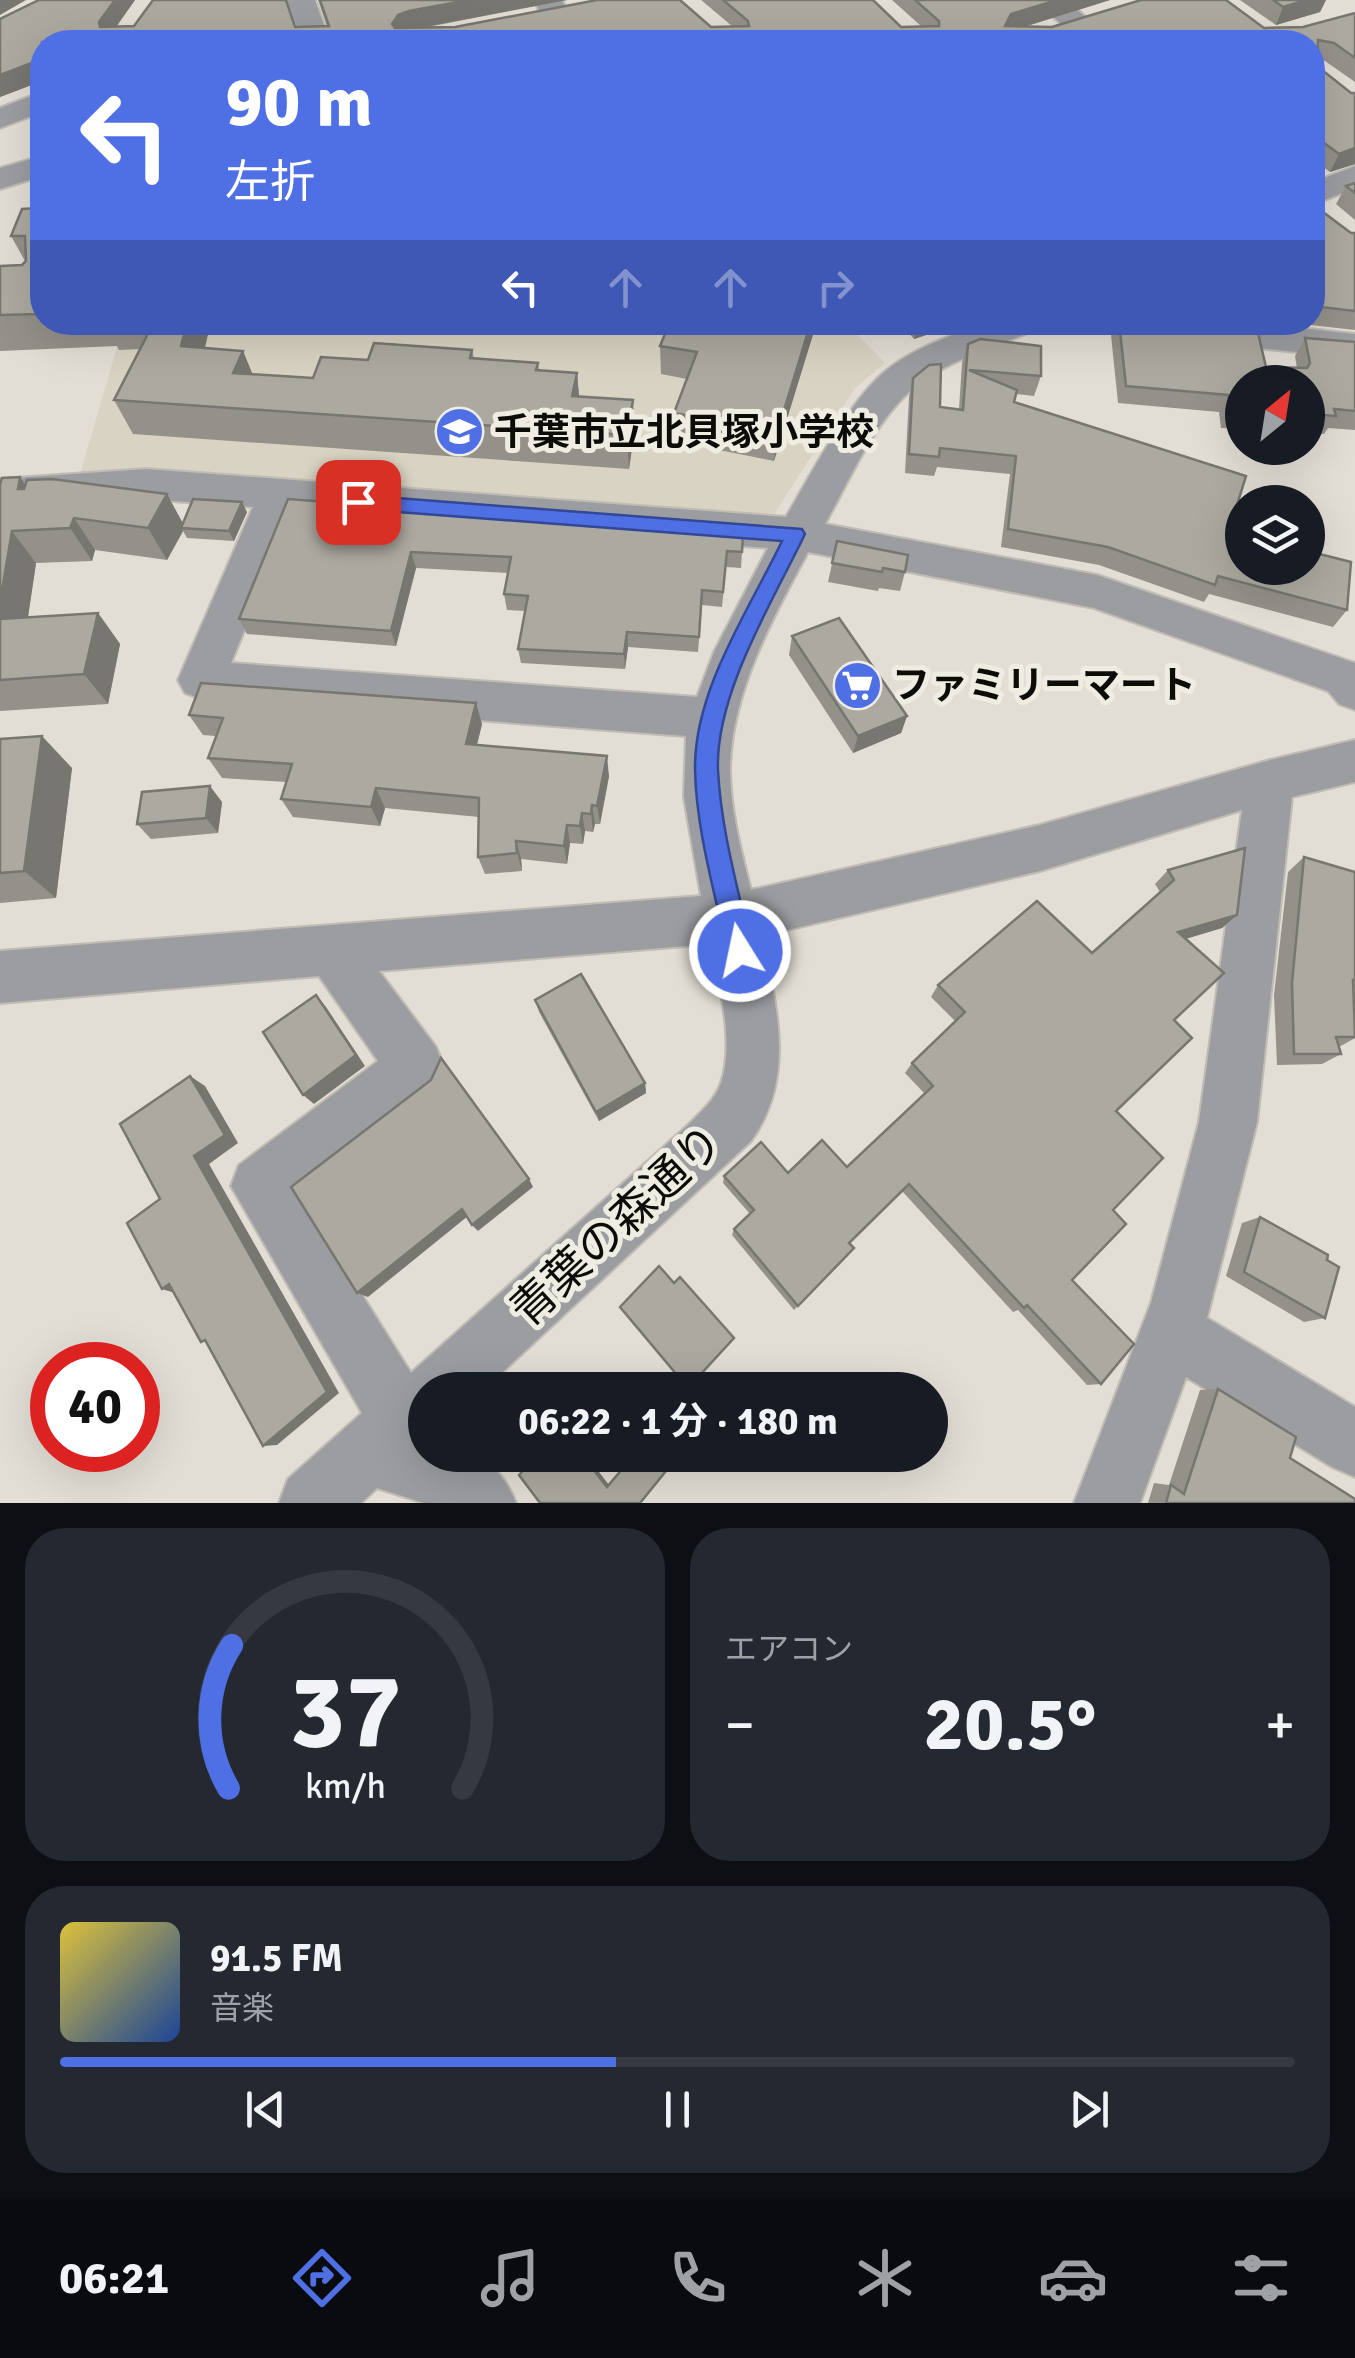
<!DOCTYPE html>
<html lang="ja">
<head>
<meta charset="utf-8">
<style>
	body { margin:0; font-family:Signika,"Noto Sans JP",sans-serif; background:#242831; color:#f1f3f6; height:100vh; display:flex; flex-direction:column; font-size:38px; white-space:nowrap }
	* { box-sizing:border-box; margin:0 }
	p { font-size:32px; color:#9ea1a6 }
	.icon { flex:none; width:55px; height:55px; fill:none; stroke:currentColor; stroke-width:2; stroke-linecap:round; stroke-linejoin:round }
	.map { position:relative; height:1503px; overflow:hidden }
	.drawer { display:flex; flex-direction:column; gap:25px; padding:25px; background:#0d0f14; flex:1 }
	.drawer>* { flex:none }
	.top-card { position:absolute; left:30px; top:30px; width:1295px; height:305px; border-radius:40px; box-shadow:0 10px 40px #0002; background:#4f6fe4; color:#fff; overflow:hidden }
	.needle { width:65px; rotate:30deg }
	.buttons { position:absolute; left:1225px; top:365px; display:grid; gap:20px }
	.buttons a { display:grid; place-items:center; width:100px; height:100px; border-radius:50%; background:#171b24; box-shadow:0 10px 40px #0002; font-size:50px }
	.speed { position:absolute; left:30px; top:1342px; display:flex; gap:20px; font-size:50px; font-weight:700; text-align:center }
	.speed>* { display:grid; place-content:center; width:130px; height:130px; border-radius:50%; background:#171b24; box-shadow:0 10px 40px #0002; line-height:1 }
	.speed .limit { border:15px solid #d22; background:#fff; color:#111 }
	.pin { position:absolute; display:grid; place-items:center; width:85px; height:85px; color:#fff; margin:-42px; border-radius:20px; box-shadow:0 5px 15px #0006 }
	.me { position:absolute; width:110px; margin:-55px; rotate:350deg; stroke-linejoin:round; filter:drop-shadow(0 0 8px #0008) }
	.turn { display:flex; align-items:center; gap:35px; height:210px; padding:0 30px; font-size:45px }
	.turn .icon { width:130px; height:130px; stroke-width:2.5 }
	.turn b { display:block; font-size:70px; line-height:85px }
	.lanes { display:flex; align-items:center; height:95px; padding:0 30px; background:#0003; justify-content:center; gap:50px; direction:ltr }
	.lanes .off { opacity:.35 }
	.big { font-size:75px; font-weight:700; line-height:1.1 }
	.drawer .tile { flex:1; display:flex; flex-direction:column; justify-content:center; gap:15px; min-width:0; padding:0 35px; border-radius:40px; background:#242831 }
	.drawer .dial { align-items:center; gap:0 }
	.dial svg { height:260px; overflow:visible; fill:none; stroke:#363941; stroke-width:7; stroke-linecap:round; text-anchor:middle }
	.dial text { fill:#f1f3f6; stroke:none }
	.song { display:flex; align-items:center; gap:30px }
	.cover { width:120px; height:120px; border-radius:15px; background:linear-gradient(135deg,hsl(50 70% 55%),hsl(220 70% 35%)) }
	.played { height:10px; border-radius:5px; background:linear-gradient(90deg,#4f6fe4 45%,#363941 45%) }
	.keys { display:flex; justify-content:space-around; direction:ltr }
	.heat { display:flex; justify-content:space-between; align-items:center; font-size:55px; direction:ltr }
	.drawer .tiles { flex:1; display:grid; gap:25px; grid-template-columns:1fr 1fr }
	.tile:last-child { grid-column:span 2 }
	.trip { position:absolute; left:408px; top:1372px; width:540px; height:100px; border-radius:50px; background:#171b24; box-shadow:0 10px 40px #0002; font-weight:700; line-height:100px; text-align:center }
	.tab-bar { display:flex; height:160px; justify-content:space-around; align-items:center; background:#090b0e; color:#9ea1a6 }
	.tab-bar .icon { width:70px; height:70px }
	.tab-bar .active { color:#4f6fe4 }
	.tab-bar b { font-size:45px; color:#f1f3f6 }
	.map>svg:first-child { display:block }
</style>
</head>
<body>
<div class="map">
<svg width="1355" height="1503" viewBox="0 0 1355 1503">
	<rect width="100%" height="100%" fill="#e2ded5"/>
	<polygon fill="#d8d3c2" points="124,323 846,323 885,363 855,388 773,516 622,516 79,478"/>
	<g fill="none" stroke-linecap="round" stroke-linejoin="round">
		<defs>
			<g id="minor">
				<polygon points="287,0 315,0 330,42 302,42"/>
				<polygon points="534,0 562,0 569,17 565,23 545,23"/>
				<polygon points="1033,0 1065,0 1116,42 1083,42"/>
				<polygon points="42,92 42,112 0,128 0,108"/>
				<polygon points="42,156 42,176 0,189 0,168"/>
				<polygon points="1355,166 1355,188 1312,205 1312,183"/>
				<path d="M987,322h53l-5,8c-42,18 -92,31 -126,62 -37,34 -60,89 -84,132l272,51 258,88v47l-16,-6 -11,-13 -234,-83 -286,-56c-35,65 -77,141 -78,217 0,40 11,82 21,121l289,-65 230,-65 85,-20v42l-63,15 -35,325 -50,196 148,89v70l-23,-10 -146,-90 -46,126h-66l77,-200 48,-181 43,-312 -202,61 -279,65c16,70 35,142 -10,205l-268,249h-58v65c48,0 71,-1 91,48h-92l-47,-15 -16,15h-82l9,-24 74,-66 -131,-227 8,-21 139,-104 -59,-85 -319,27v-52l701,-55 -17,-99 2,-61 -485,-37 -16,-6 -7,-13 75,-173 -107,-8 -146,10v-30l146,-10 640,48c24,-41 65,-120 102,-148 28,-22 65,-34 99,-47zM293,510l475,38 -54,104 -17,45 -466,-34zM711,944c8,42 24,98 10,139 -6,17 -22,31 -34,43l-276,247 -113,-180 138,-106 8,-20 -8,-20 -57,-76z"/>
				<polygon points="1101,322 1244,322 1355,334 1355,358 1119,334 1106,330"/>
			</g>
		</defs>
		<use href="#minor" stroke="#c0bcb4" stroke-width="4"/>
		<use href="#minor" fill="#9c9da1" fill-rule="evenodd"/>
	</g>
	<g fill="#94918a">
		<polygon points="39,0 135,0 117,26 327,26 318,0 567,0 423,28 732,26 701,0 873,0 901,27 921,26 892,0 1110,0 1024,27 1303,27 1355,13 1355,82 1325,61 1317,59 1317,66 1351,93 1355,93 1355,164 1330,172 1312,159 1312,42 42,42 42,81 0,97 0,19"/>
		<polygon points="1240,0 1326,0 1320,12 1276,25"/>
		<polygon points="1355,182 1355,220 1336,204 1346,186"/>
		<polygon points="1312,197 1319,209 1351,233 1355,233 1355,330 1283,322 1312,322"/>
		<polygon points="42,199 42,322 211,322 204,348 243,351 252,374 313,378 368,360 472,350 474,358 538,363 539,370 577,373 579,397 633,400 634,434 629,469 133,434 114,400 140,349 119,350 117,346 0,351 0,266 22,265 25,261 11,236 39,208"/>
		<polygon points="811,322 815,322 815,328 774,461 674,441 674,413 687,379 661,374 660,346"/>
		<polygon points="899,322 965,322 914,339"/>
		<polygon points="1116,322 1163,322 1266,367 1297,368 1295,356 1305,338 1355,342 1355,430 1328,428 1324,434 1308,433 1308,382 1242,382 1242,429 1221,428 1219,412 1118,403 1111,335"/>
		<polygon points="968,344 1041,376 1034,396 1016,394 1014,402 1229,531 1347,610 1333,627 1209,594 1204,602 1099,565 1001,547 1010,474 937,467 934,476 905,473 909,397 913,378 940,407 959,409 962,363"/>
		<polygon points="0,484 26,485 183,523 247,512 234,541 187,538 183,531 167,560 95,550 92,561 36,563 28,617 98,613 120,644 108,704 0,711"/>
		<polygon points="288,499 743,534 741,568 726,567 722,607 702,605 698,652 628,647 625,669 521,663 518,649 525,611 507,610 504,594 508,573 416,568 396,646 247,634 239,619"/>
		<polygon points="837,541 905,572 900,591 879,588 878,591 828,582"/>
		<polygon points="792,636 907,716 901,733 853,753 789,655"/>
		<polygon points="189,715 482,724 477,745 609,776 600,824 595,824 593,832 585,831 583,844 570,843 567,864 521,859 522,871 485,874 478,857 479,817 385,808 380,826 293,817 281,799 286,782 222,778 208,758 216,736 203,735"/>
		<polygon points="0,739 72,768 56,898 0,903"/>
		<polygon points="222,802 218,833 151,839 137,824"/>
		<polygon points="1304,857 1355,872 1355,1038 1339,1047 1341,1054 1322,1064 1277,1065 1274,995 1288,872"/>
		<polygon points="1168,870 1237,915 1222,928 1185,939 1174,1020 1116,1111 1113,1210 1072,1280 1101,1384 1087,1385 1018,1310 1013,1312 902,1191 849,1243 854,1248 794,1310 732,1235 734,1229 750,1214 723,1183 724,1176 788,1173 847,1167 925,1094 905,1073 912,1063 955,1021 931,997 938,985 1092,953 1160,892 1155,884"/>
		<polygon points="535,1000 645,1083 646,1093 599,1121 539,1012"/>
		<polygon points="1260,1217 1327,1260 1325,1318 1304,1322 1226,1276 1242,1223"/>
		<polygon points="1218,1389 1290,1458 1355,1503 1148,1503 1154,1483 1169,1485 1200,1390"/>
	</g>
	<g fill="#787670">
		<polygon points="0,0 26,0 0,15"/>
		<polygon points="115,0 135,0 109,36 100,27 99,22"/>
		<polygon points="469,0 567,0 413,29 401,34 392,24 398,15 409,11"/>
		<polygon points="1057,0 1110,0 1007,32 1005,26 1011,14"/>
		<polygon points="1307,0 1326,0 1320,12 1276,25 1283,7"/>
		<polygon points="83,34 87,42 71,42"/>
		<polygon points="292,34 295,42 213,42"/>
		<polygon points="42,59 42,81 0,97 0,75"/>
		<polygon points="1355,148 1355,164 1330,172 1339,154"/>
		<polygon points="187,322 211,322 197,381 181,346"/>
		<polygon points="811,322 815,322 815,328 774,461 777,433"/>
		<polygon points="918,322 965,322 914,339"/>
		<polygon points="243,351 257,385 233,373"/>
		<polygon points="577,373 580,407 572,396"/>
		<polygon points="633,400 634,434 629,469 627,435"/>
		<polygon points="20,477 43,510 18,489"/>
		<polygon points="167,494 185,527 181,528 183,531 167,560 148,528"/>
		<polygon points="242,502 247,512 234,541 229,531"/>
		<polygon points="74,518 95,550 92,561 70,528"/>
		<polygon points="12,531 36,563 23,650 0,623 0,602"/>
		<polygon points="411,552 416,568 396,646 391,631"/>
		<polygon points="98,613 120,644 108,704 84,674"/>
		<polygon points="627,632 628,647 625,669 624,654"/>
		<polygon points="476,703 482,724 472,764 466,744"/>
		<polygon points="907,716 901,733 853,753 858,736"/>
		<polygon points="42,736 72,768 56,898 24,871"/>
		<polygon points="607,756 609,776 600,824 597,806"/>
		<polygon points="210,786 222,802 218,833 206,818"/>
		<polygon points="376,788 385,808 380,826 371,807"/>
		<polygon points="592,805 595,824 593,832 591,814"/>
		<polygon points="582,813 585,831 583,844 580,826"/>
		<polygon points="567,825 570,843 567,864 564,846"/>
		<polygon points="516,841 521,859 522,871 517,853"/>
		<polygon points="1237,915 1222,928 1165,945 1178,932"/>
		<polygon points="316,995 326,1007 365,1066 314,1104 303,1095"/>
		<polygon points="190,1076 205,1086 238,1143 209,1164 339,1393 277,1445 263,1446 194,1156"/>
		<polygon points="645,1083 646,1093 599,1121 596,1112"/>
		<polygon points="529,1179 533,1187 478,1231 472,1225"/>
		<polygon points="462,1209 468,1216 368,1297 357,1293"/>
		<polygon points="169,1284 178,1294 162,1289"/>
		<polygon points="582,1455 586,1455 609,1485 607,1487"/>
	</g>
	<g fill="#aca9a0" stroke="#787670" stroke-width="2.5">
		<polygon points="39,0 115,0 99,22 100,27 134,26 153,0 286,0 295,27 329,26 320,0 469,0 409,11 398,15 392,24 395,28 455,27 597,0 680,0 711,27 749,26 748,21 723,0 873,0 901,27 939,26 939,21 915,0 1057,0 1011,14 1005,26 1052,27 1141,0 1226,0 1264,28 1303,27 1355,13 1355,58 1334,43 1318,40 1317,66 1351,93 1355,93 1355,148 1339,154 1312,134 1312,42 293,42 292,34 213,42 158,42 83,34 71,42 42,42 42,59 0,75 0,19"/>
		<polygon points="1273,0 1307,0 1283,7"/>
		<polygon points="1355,183 1355,193 1346,186"/>
		<polygon points="1318,195 1319,209 1351,233 1355,233 1355,311 1312,306 1312,197"/>
		<polygon points="42,199 42,314 0,315 0,266 22,265 26,261 25,236 11,236 22,209 39,208"/>
		<polygon points="154,322 187,322 181,346 243,351 233,373 313,378 321,357 368,360 374,343 472,350 470,358 538,363 536,370 577,373 572,396 633,400 627,435 114,400"/>
		<polygon points="670,322 811,322 777,433 674,413 697,352 660,346"/>
		<polygon points="1119,322 1163,322 1258,333 1266,367 1307,368 1310,363 1305,338 1355,342 1355,411 1334,409 1336,416 1308,414 1308,382 1242,382 1242,411 1231,410 1228,395 1126,386"/>
		<polygon points="980,339 1041,346 1041,376 969,370 1017,390 1014,402 1246,476 1229,531 1242,534 1242,568 1308,568 1308,551 1351,562 1347,610 1218,576 1215,585 1108,547 1008,529 1016,456 940,448 939,457 909,454 913,378 929,365 941,364 940,407 963,410 968,344"/>
		<polygon points="20,477 18,489 24,489 27,480 52,479 167,494 148,528 74,518 70,528 12,531 0,602 0,484 2,478"/>
		<polygon points="193,499 242,502 229,531 181,528"/>
		<polygon points="288,499 743,534 742,552 727,551 723,592 702,590 699,637 627,632 624,654 518,649 528,596 504,594 511,557 411,552 391,631 239,619"/>
		<polygon points="837,541 908,555 905,572 883,568 882,572 832,563"/>
		<polygon points="98,613 84,674 0,680 0,619"/>
		<polygon points="839,618 907,716 858,736 792,636"/>
		<polygon points="201,683 476,703 466,744 607,756 597,806 592,805 591,814 582,813 580,826 567,825 564,846 516,841 517,853 478,857 479,798 376,788 371,807 281,799 292,764 208,758 223,718 189,715"/>
		<polygon points="42,736 24,871 0,873 0,739"/>
		<polygon points="210,786 206,818 137,824 142,792"/>
		<polygon points="1245,848 1237,915 1178,932 1224,973 1174,1020 1192,1038 1116,1111 1163,1158 1113,1210 1126,1224 1072,1280 1134,1344 1101,1384 1027,1305 1024,1308 909,1184 849,1243 854,1248 798,1306 734,1229 754,1210 724,1176 761,1142 788,1173 822,1140 847,1167 933,1086 912,1063 965,1012 938,985 1037,901 1092,953 1174,880 1168,870"/>
		<polygon points="1304,857 1355,872 1355,980 1353,980 1355,1037 1336,1037 1341,1054 1294,1054 1292,983"/>
		<polygon points="581,974 645,1083 596,1112 535,1000"/>
		<polygon points="316,995 356,1055 303,1095 263,1032"/>
		<polygon points="441,1058 529,1179 472,1225 462,1209 357,1293 291,1187 431,1080"/>
		<polygon points="190,1076 225,1135 194,1156 327,1392 263,1446 205,1340 201,1342 169,1284 162,1289 127,1223 160,1199 120,1124"/>
		<polygon points="1260,1217 1328,1255 1327,1260 1339,1267 1325,1318 1244,1272"/>
		<polygon points="659,1266 674,1283 680,1277 734,1338 688,1388 620,1307"/>
		<polygon points="1218,1389 1296,1437 1290,1458 1355,1499 1355,1503 1166,1503 1171,1485 1184,1494"/>
		<polygon points="538,1455 582,1455 607,1487 634,1455 679,1455 640,1503 540,1503 519,1475"/>
	</g>
	<path fill="#4f6fe4" stroke="#334894" stroke-width="2.5" d="M358,495l444,34 3,5c-32,67 -90,160 -87,236 3,61 21,122 34,181l-3,9 -9,3 -9,-3 -4,-9c-12,-59 -31,-121 -32,-182 -1,-79 54,-159 87,-228l-424,-32 -10,-7z"/>
	<defs>
		<symbol id="school-disc" viewBox="-11 -11 22 22"><circle r="9.5" fill="#4f6fe4" stroke="#efece2"/><path d="M0-5L7-2L0 1L-7-2ZM-4 1L0 2.5L4 1V4Q0 6-4 4Z" fill="#fff"/></symbol>
		<symbol id="supermarket-disc" viewBox="-11 -11 22 22"><circle r="9.5" fill="#4f6fe4" stroke="#efece2"/><path d="M-6-5.5h2.5l.6 2H6L4.5 2H-2.5L-4.4-4H-6ZM-1.5 3.2a1.3 1.3 0 1 0 .1 0ZM3 3.2a1.3 1.3 0 1 0 .1 0Z" fill="#fff"/></symbol>
	</defs>
	<g fill-rule="evenodd">
		<use href="#school-disc" x="432" y="404" width="55" height="55"/>
		<use href="#supermarket-disc" x="830" y="658" width="55" height="55"/>
	</g>
	<g text-anchor="middle" stroke-width="10" stroke-linejoin="round" paint-order="stroke">
		<g font-size="38" font-weight="bold" fill="#0d0c09" stroke="#efece2" text-anchor="start">
			<text x="494" y="445">千葉市立北貝塚小学校</text>
			<text x="892" y="698">ファミリーマート</text>
		</g>
		<g font-size="45" fill="#0d0c09" stroke="#efece2">
			<text transform="translate(616 1225) rotate(-43)" y="16">青葉の森通り</text>
		</g>
	</g>
</svg>
<div class="buttons">
<a><svg class="needle" viewBox="-14 -14 28 28"><path d="M0-13l5 13h-10z" fill="#e53935"/><path d="M0 13l5-13h-10z" fill="#9ea1a6"/></svg></a>
<a><svg class="icon" aria-label="layers" viewBox="0 0 24 24"><path d="M12 4l9 5-9 5-9-5zM3 14l9 5 9-5"/></svg></a>
</div>
<div class="speed"><div class="limit">40</div></div>
<div class="pin" style="left:358px;top:502px;background:#d93025"><svg class="icon" aria-label="arrive" viewBox="0 0 24 24"><path d="M6 21V4h12l-3 4 3 4H6"/></svg></div>
<svg class="me" style="left:740px;top:951px" viewBox="-20 -20 40 40"><circle r="17" fill="#4f6fe4" stroke="#fff" stroke-width="3"/><path d="M0-11L8 9 0 5-8 9z" fill="#fff"/></svg>
<div class="trip">06:22 · 1 分 · 180 m</div>
<div class="top-card">
<div class="turn"><svg class="icon" aria-label="left" viewBox="0 0 24 24"><path d="M17 20v-9H6M10 6l-5 5 5 5"/></svg><div><b>90 m</b>左折</div></div>
<div class="lanes"><svg class="icon" aria-label="left" viewBox="0 0 24 24"><path d="M17 20v-9H6M10 6l-5 5 5 5"/></svg><svg class="icon off" aria-label="ahead" viewBox="0 0 24 24"><path d="M12 20V5M6 11l6-6 6 6"/></svg><svg class="icon off" aria-label="ahead" viewBox="0 0 24 24"><path d="M12 20V5M6 11l6-6 6 6"/></svg><svg class="icon off" aria-label="right" viewBox="0 0 24 24"><path d="M7 20v-9h11M14 6l5 5-5 5"/></svg></div>
</div>
</div>
<section class="drawer">
<div class="tiles">
<div class="tile dial"><svg viewBox="0 0 100 80">
<path d="M14 69A42 42 0 1 1 86 69"/>
<path d="M14 69A42 42 0 0 1 15 25" stroke="#4f6fe4"/>
<text x="50" y="56" font-size="32" font-weight="700">37</text>
<text x="50" y="72" font-size="11">km/h</text>
</svg></div>
<div class="tile"><p>エアコン</p>
<div class="heat"><a>−</a><b class="big">20.5°</b><a>+</a></div>
</div>
<div class="tile">
<div class="song"><i class="cover"></i><div><b>91.5 FM</b><p>音楽</p></div></div>
<div class="played"></div>
<div class="keys"><svg class="icon" aria-label="previous" viewBox="0 0 24 24"><path d="M18 5L8 12l10 7zM5 5v14"/></svg><svg class="icon" aria-label="pause" viewBox="0 0 24 24"><path d="M8 5v14M16 5v14"/></svg><svg class="icon" aria-label="next" viewBox="0 0 24 24"><path d="M6 5l10 7-10 7zM19 5v14"/></svg></div>
</div>
</div>
</section>
<nav class="tab-bar">
<b>06:21</b>
<svg class="icon active" aria-label="directions" viewBox="0 0 24 24"><path d="M12 3l9 9-9 9-9-9zM9 14v-3h6M13 9l2 2-2 2"/></svg>
<svg class="icon" aria-label="music" viewBox="0 0 24 24"><path d="M9 18V5l10-2v13"/><circle cx="6" cy="18" r="3"/><circle cx="16" cy="16" r="3"/></svg>
<svg class="icon" aria-label="phone" viewBox="0 0 24 24"><path d="M5 4h4l2 5-3 2q2 4 5 5l2-3 5 2v4C11 20 4 13 5 4z"/></svg>
<svg class="icon" aria-label="climate" viewBox="0 0 24 24"><path d="M12 3v18M4 7l16 10M4 17L20 7"/></svg>
<svg class="icon" aria-label="car" viewBox="0 0 24 24"><path d="M5 17H2v-5l4-1 3-4h7l3 4 3 1v5h-3M9 17h6M6 11h13"/><circle cx="7" cy="17" r="2"/><circle cx="17" cy="17" r="2"/></svg>
<svg class="icon" aria-label="filters" viewBox="0 0 24 24"><path d="M4 7h16M4 17h16"/><circle cx="9" cy="7" r="2"/><circle cx="15" cy="17" r="2"/></svg>
</nav>
</body>
</html>
